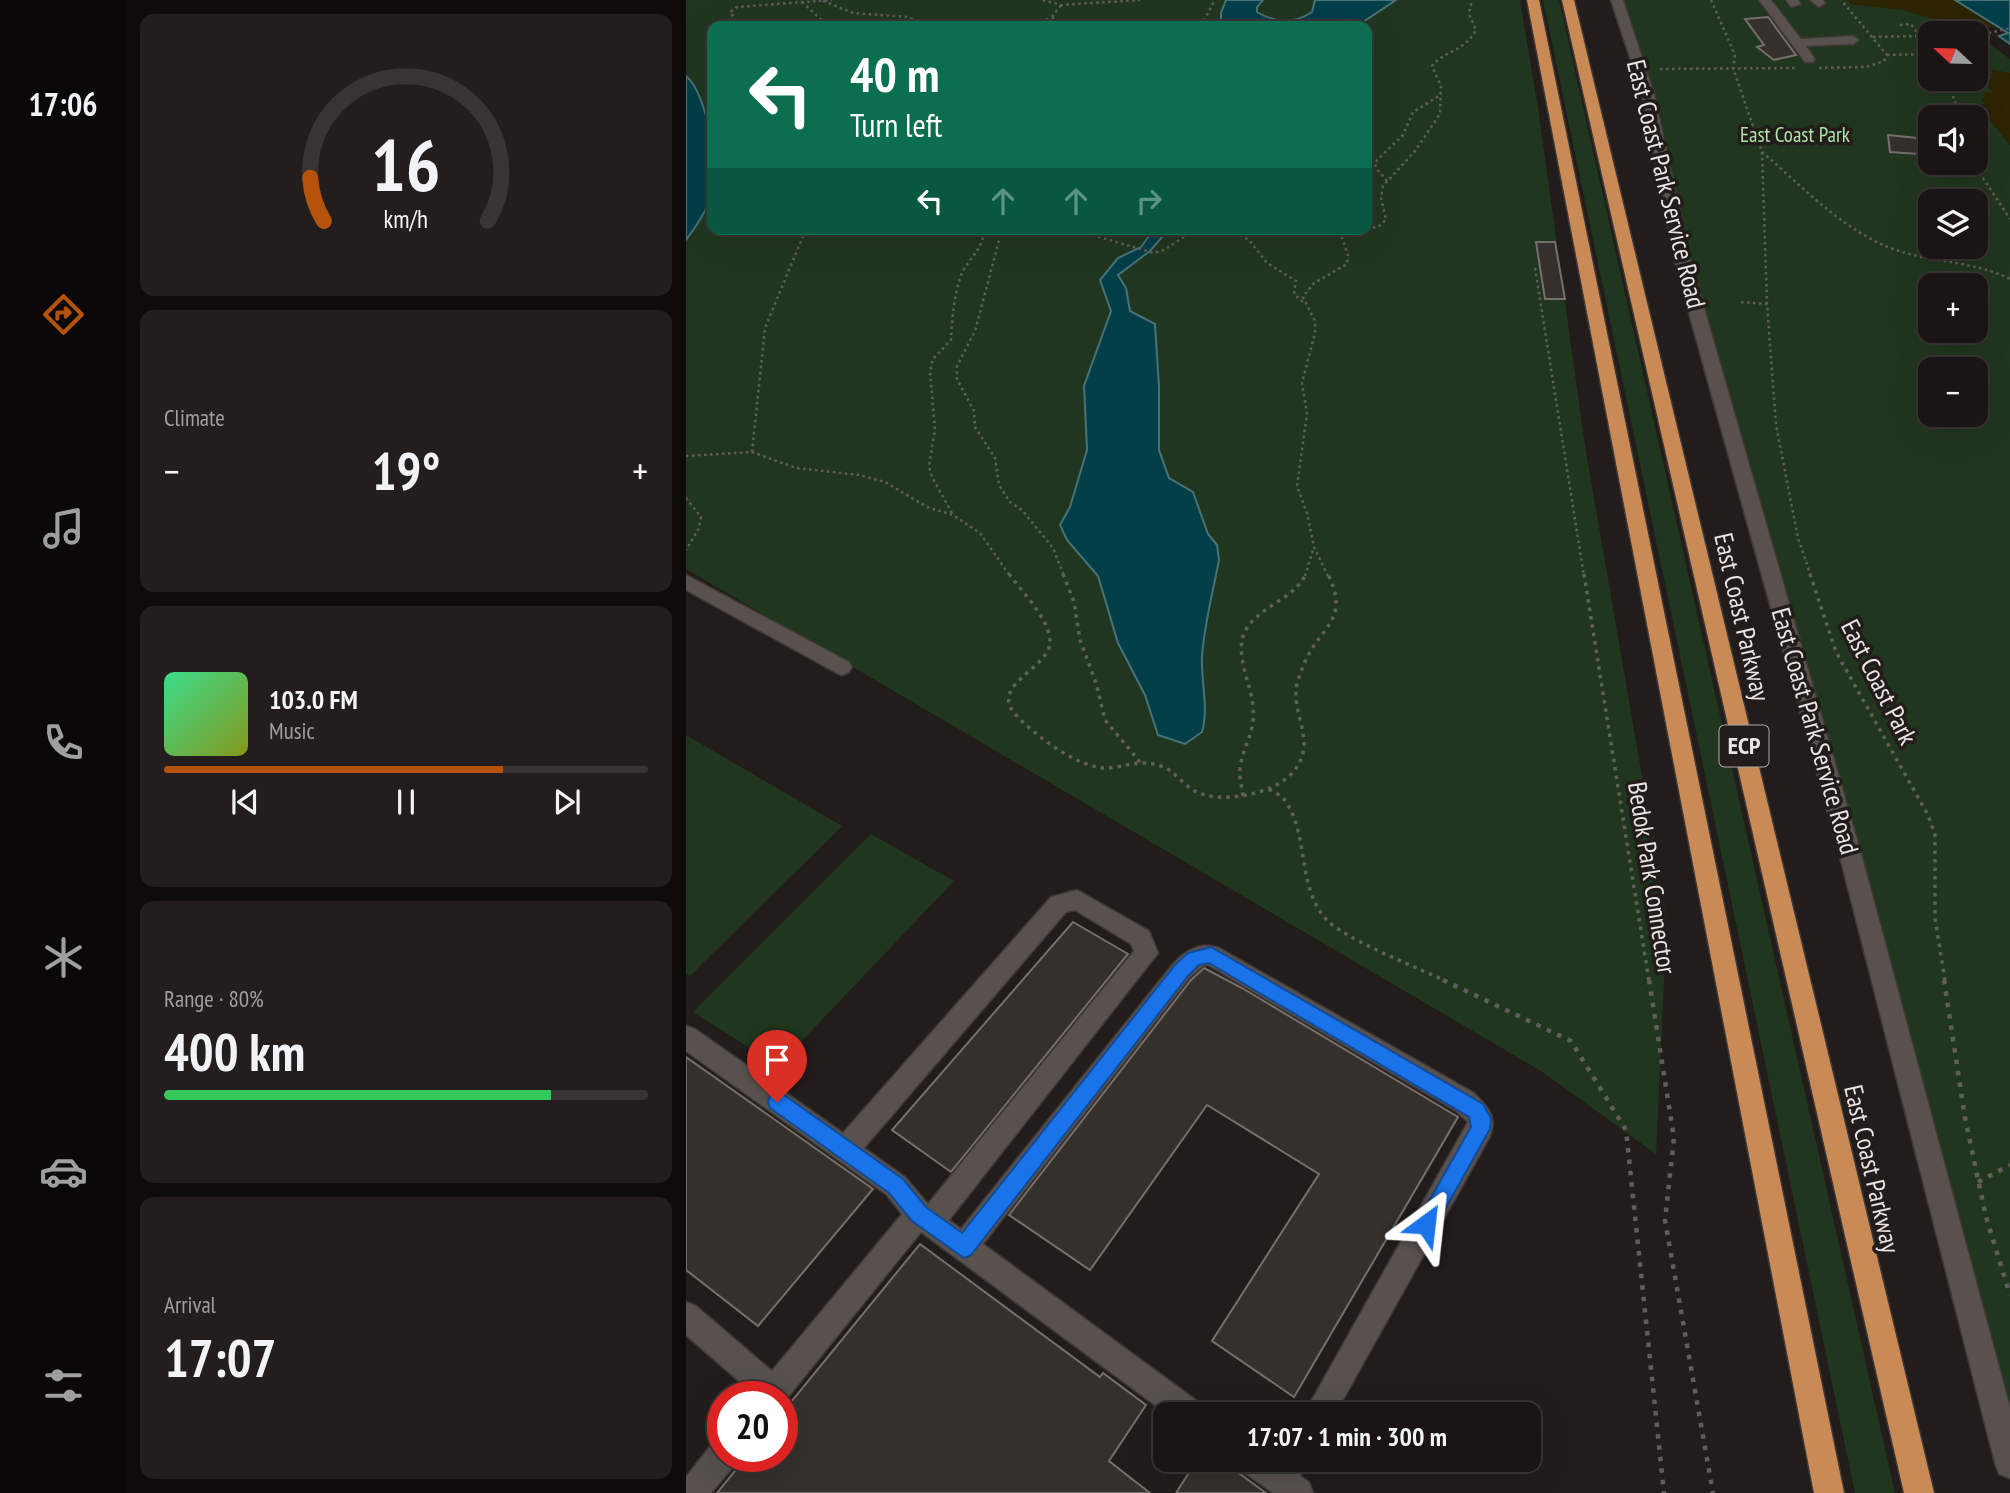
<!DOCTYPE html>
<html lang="en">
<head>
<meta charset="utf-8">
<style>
	body { margin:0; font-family:"PT Sans Narrow",sans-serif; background:#231e1d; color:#f1f3f6; height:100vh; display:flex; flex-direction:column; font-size:26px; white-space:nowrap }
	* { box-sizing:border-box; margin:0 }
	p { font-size:23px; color:#9f9fa0 }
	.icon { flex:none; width:38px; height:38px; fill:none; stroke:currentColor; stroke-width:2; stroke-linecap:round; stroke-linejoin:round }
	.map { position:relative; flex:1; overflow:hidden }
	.side { display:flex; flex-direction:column; gap:14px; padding:14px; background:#0e0c0b; width:560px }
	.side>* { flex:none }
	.banner { position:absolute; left:21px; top:21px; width:665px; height:214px; border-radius:14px; box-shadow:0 7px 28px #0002,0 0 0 2px #383434; background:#0b6e4f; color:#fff; overflow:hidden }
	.needle { width:46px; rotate:292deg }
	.fabs { position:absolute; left:1232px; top:21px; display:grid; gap:14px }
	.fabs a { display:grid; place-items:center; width:70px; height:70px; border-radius:14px; background:#1a1514; box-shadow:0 7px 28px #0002,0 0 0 2px #383434; font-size:35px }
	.speed { position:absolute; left:21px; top:1381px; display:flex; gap:14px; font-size:35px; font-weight:700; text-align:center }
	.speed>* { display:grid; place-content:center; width:91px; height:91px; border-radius:50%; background:#1a1514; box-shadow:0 7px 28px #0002,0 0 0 2px #383434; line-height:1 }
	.speed .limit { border:10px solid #d22; background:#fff; color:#111 }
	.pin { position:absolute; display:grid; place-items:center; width:60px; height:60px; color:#fff; margin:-72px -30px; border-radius:50% 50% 50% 0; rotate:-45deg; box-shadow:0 0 7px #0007 }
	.pin .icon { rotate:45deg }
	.me { position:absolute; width:77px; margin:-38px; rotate:30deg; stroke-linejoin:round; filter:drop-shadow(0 0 5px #0008) }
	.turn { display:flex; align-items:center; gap:24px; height:147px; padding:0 28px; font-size:32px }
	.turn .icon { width:91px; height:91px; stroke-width:2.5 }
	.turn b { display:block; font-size:49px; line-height:60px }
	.lanes { display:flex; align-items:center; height:66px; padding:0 28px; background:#0003; justify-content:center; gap:35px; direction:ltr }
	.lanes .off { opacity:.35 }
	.big { font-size:52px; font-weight:700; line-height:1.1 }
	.side .card { flex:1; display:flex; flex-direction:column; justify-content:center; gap:10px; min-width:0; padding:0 24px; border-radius:14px; background:#231e1d }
	.side .dial { align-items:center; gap:0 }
	.dial svg { height:182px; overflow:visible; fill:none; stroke:#383434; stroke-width:7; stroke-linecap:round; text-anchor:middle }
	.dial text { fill:#f1f3f6; stroke:none }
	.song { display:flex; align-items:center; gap:21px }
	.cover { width:84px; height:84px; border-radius:10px; background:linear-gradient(135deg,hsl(150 70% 55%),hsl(70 70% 35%)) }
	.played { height:7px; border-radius:4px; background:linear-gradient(90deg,#b45309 70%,#383434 70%) }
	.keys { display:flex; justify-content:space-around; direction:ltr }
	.heat { display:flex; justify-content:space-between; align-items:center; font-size:38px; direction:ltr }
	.charge { height:10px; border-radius:5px; background:linear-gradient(90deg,#34c759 80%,#383434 0) }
	.trip { position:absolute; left:467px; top:1402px; width:388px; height:70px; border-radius:14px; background:#1a1514; box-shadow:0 7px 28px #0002,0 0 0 2px #383434; font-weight:700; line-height:70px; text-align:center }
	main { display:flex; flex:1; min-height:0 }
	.menu { display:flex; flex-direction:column; width:126px; justify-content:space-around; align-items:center; background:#0a0808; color:#9f9fa0 }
	.menu .icon { width:49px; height:49px }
	.menu .on { color:#b45309 }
	.menu b { font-size:32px; color:#f1f3f6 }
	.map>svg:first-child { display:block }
</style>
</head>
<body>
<main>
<nav class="menu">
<b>17:06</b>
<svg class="icon on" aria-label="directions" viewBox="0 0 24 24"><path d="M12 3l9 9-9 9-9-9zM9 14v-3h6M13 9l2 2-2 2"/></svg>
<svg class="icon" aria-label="music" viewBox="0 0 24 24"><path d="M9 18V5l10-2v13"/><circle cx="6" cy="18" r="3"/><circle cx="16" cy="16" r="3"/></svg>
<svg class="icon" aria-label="phone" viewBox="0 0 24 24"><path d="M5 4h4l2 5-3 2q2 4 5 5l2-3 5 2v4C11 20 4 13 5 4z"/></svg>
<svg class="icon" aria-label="climate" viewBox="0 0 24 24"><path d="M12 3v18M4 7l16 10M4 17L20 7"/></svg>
<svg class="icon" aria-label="car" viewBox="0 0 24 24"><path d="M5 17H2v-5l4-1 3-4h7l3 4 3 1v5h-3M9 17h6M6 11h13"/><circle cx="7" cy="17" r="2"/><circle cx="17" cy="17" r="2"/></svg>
<svg class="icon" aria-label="filters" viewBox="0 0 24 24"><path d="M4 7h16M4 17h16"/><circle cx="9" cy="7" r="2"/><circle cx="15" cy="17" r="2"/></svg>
</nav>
<section class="side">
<div class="card dial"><svg viewBox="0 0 100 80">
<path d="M14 69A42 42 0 1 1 86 69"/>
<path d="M14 69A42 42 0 0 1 8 50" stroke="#b45309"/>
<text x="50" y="56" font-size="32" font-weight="700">16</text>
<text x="50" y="72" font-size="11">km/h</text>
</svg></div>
<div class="card"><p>Climate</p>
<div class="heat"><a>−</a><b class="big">19°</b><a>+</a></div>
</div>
<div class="card">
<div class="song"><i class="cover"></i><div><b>103.0 FM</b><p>Music</p></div></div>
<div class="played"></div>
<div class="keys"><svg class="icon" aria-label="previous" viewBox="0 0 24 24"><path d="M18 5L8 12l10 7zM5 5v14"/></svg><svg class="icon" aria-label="pause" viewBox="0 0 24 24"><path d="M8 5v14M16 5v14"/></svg><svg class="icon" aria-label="next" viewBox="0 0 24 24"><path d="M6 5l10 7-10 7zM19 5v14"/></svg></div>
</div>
<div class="card"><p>Range · 80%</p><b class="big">400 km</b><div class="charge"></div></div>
<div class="card"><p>Arrival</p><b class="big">17:07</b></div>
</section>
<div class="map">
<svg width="1324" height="1493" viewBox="0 0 1324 1493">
	<rect width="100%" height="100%" fill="#221c1a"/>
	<g fill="#21361f" fill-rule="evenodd">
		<path d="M0,0h834l18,108 47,338 82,475 -11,233 -115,-83 -855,-502zM26,26h655v203h-655z"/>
		<polygon points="857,0 873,0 1209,1493 1169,1493"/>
		<path d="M934,0h228l3,4 53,6 36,11 30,-1 8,8 -8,2 4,3h-44v46h46v-45l34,25v14l-18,-3 1,9 -4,2 5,11 -7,13 -19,-2 19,13 23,29v1263l-160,-589 -173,-580zM1244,117h46v46h-46zM1244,201h46v46h-46zM1244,285h46v46h-46zM1244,369h46v46h-46z"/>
		<polygon points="0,735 156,826 4,976 0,974"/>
		<polygon points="185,834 268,881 92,1066 7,1012"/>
	</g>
	<g fill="#2d2403">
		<polygon points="1162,0 1269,0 1312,26 1292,28 1284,20 1254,21 1218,10 1165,4"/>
		<polygon points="1304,70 1324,73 1324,145 1301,116 1280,102 1300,105 1296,99 1299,97 1298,93 1307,92 1303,89 1301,79 1307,78 1304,75 1308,74"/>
	</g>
	<g fill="#033f49" stroke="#487177" stroke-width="2">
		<path d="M540,0h37l-6,7v5c18,11 37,12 55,0l3,-12h81l-39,26h-136v-13z"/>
		<polygon points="1269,0 1324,0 1324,44 1313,36 1322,33"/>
		<path d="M0,76c22,18 33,94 25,121 -5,15 -16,31 -25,43z"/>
		<path d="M468,229h15l-19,22 -32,24 8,13 4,23 25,13 4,63v63l10,28 24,14 15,42 9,11 2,15c-6,32 -15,65 -17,97 -1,26 7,51 0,75l-17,12 -27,-9 -13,-40 -27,-52 -20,-67 -31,-36 -7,-15 10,-18 17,-57 -3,-64 27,-75 -11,-31 18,-22 23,-11z"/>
	</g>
	<g fill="#36302c" stroke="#766f6b" stroke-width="2">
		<polygon points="1082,17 1110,55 1088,60 1071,47 1078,45 1059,19"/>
		<polygon points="1202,135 1231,138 1233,154 1204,152"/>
		<polygon points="850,242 869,242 879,299 859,299"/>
		<polygon points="387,922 442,954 265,1172 206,1130"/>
		<polygon points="518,968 556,988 772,1117 608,1397 526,1341 633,1174 521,1105 404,1270 323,1215 505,980"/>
		<polygon points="0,1057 187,1189 72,1326 0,1270"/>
		<polygon points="234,1244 414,1377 417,1373 460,1405 423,1461 464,1493 31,1493 61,1456 96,1456 96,1413"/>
		<polygon points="511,1460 535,1460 580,1493 490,1493"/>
	</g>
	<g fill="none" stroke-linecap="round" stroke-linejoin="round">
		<defs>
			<g id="minor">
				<polygon points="925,0 937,0 968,94 1004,259 1176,857 1324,1408 1324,1478 1313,1474 1309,1463 1154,857 988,259 956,94"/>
				<polygon points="1073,0 1085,0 1115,39 1167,36 1173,40 1167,44 1120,46 1129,59 1127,62 1119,62"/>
				<polygon points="1100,0 1112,0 1115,4 1105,7"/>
				<polygon points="1124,0 1137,0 1139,3 1133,7"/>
				<polygon points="0,575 163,662 166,667 163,672 156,675 149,672 0,590"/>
				<path d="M391,890l72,41 9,22 -209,267 12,9 212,-265c13,-14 28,-23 46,-16l255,145c15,15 24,24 15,45l-154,276h-31l164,-292 -12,-11 -248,-146 -5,1 -14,12 -206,266 218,160 5,10h-39l-246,-182 -137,170 -2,2v-8h-26l-70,-61v-33l10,4 76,65 130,-157 -15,-19 -201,-144v-25l9,3 148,104 208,-236zM389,910l56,34 3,7 -206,253 -23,-27 -41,-29 202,-236z"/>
				<polygon points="37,1440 37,1456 51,1456 48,1466 25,1493 0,1493 0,1477 26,1444"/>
				<polygon points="552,1460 622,1460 614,1476 623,1482 627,1493 587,1493 556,1471"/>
			</g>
			<g id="highway">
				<polygon points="841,0 853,0 1158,1493 1128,1493"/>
				<polygon points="876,0 888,0 1248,1493 1218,1493"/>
			</g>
		</defs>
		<use href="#minor" stroke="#3d3836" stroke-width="3"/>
		<use href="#highway" stroke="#3d3836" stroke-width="3"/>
		<g stroke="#625d5b" stroke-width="2.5" stroke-dasharray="2.5 3.5" stroke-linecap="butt">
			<polyline points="357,0 375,5 454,0"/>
			<polyline points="1025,0 1049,55 1047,68 1076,152 1081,304 1090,425 1112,538 1125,576"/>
			<polyline points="137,1 167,13 222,17 226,19 224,26"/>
			<polyline points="116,2 142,26"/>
			<polyline points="366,17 375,5"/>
			<polyline points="1214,25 1225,24 1244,50"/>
			<polyline points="54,26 44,12 51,7 146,0"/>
			<polyline points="337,26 366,18 392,26"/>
			<polyline points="515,26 529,0"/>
			<polyline points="1291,36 1324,28"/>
			<polyline points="1187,37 1234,36"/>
			<polyline points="1201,55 1244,54"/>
			<polyline points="1133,68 1180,67 1198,61 1201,55 1155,0"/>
			<polyline points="974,69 1111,68"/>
			<polyline points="1261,79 1274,117"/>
			<path d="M1076,152c41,35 82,80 134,98 38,13 78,11 114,29"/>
			<polyline points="1287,163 1324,219"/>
			<polyline points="701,181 690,168 689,162 717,135 727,112 753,96"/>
			<polyline points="316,229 289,331 271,366 271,379 288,411 289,427 309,458 313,485 324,502 336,510 367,548 378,576"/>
			<polyline points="403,229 413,237 468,253 478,250 504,233 528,231 551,234 563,240 581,263 610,281 608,294 619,304"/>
			<path d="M681,229l12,-3 7,-6 -5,-22 2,-12 32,-35 25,-37 1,-28 -9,-20c14,-17 31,-13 44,-36l-7,-16 3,-14"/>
			<polyline points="849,268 898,576"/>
			<polyline points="1055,302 1081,304"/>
			<polyline points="66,452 79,328 120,229"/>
			<polyline points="0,456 66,452 110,468 173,475 199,482 241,507 267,515 294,533 324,576"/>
			<polyline points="0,498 15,517 13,528 0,550"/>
			<path d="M266,513l-20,-36 -3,-11 6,-36 -5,-59 3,-12 18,-19c1,-21 3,-47 11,-67 8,-16 22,-25 22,-44"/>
			<polyline points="619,576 628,547"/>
			<polyline points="642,576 628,547 621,513 611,486 621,414 616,383 629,333 629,321 617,297 628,283 661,264 662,255 656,238 663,232 677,229"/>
		</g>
		<g stroke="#625d5b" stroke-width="3.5" stroke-dasharray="3.5 5" stroke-linecap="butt">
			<path d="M323,574c13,18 40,44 41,67 1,27 -61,43 -35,73 19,21 65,56 94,54 18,-2 34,-9 52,-2 13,4 22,19 34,25 25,14 81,3 99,-20 22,-28 0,-52 2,-82 1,-7 5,-18 8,-25 15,-37 47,-43 24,-90"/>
			<polyline points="377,574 388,602 394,640 410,683 419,720 454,762"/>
			<polyline points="898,574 963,981"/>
			<polyline points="1124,574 1150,652 1242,815 1249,835 1249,918 1259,981"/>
			<path d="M583,789c6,4 14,7 17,13 23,34 11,85 40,117 16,19 94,50 120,62"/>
			<path d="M557,796c-1,-9 -4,-18 -3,-27 2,-23 16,-34 13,-63 -2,-23 -21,-56 -6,-78 15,-23 47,-29 59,-54"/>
		</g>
		<g stroke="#625d5b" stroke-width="4.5" stroke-dasharray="4.5 7" stroke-linecap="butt">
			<polyline points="757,980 885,1041 940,1130 978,1493"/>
			<polyline points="963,980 988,1138 979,1220 1027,1493"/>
			<polyline points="1258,980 1279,1118 1300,1217 1324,1295"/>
			<polyline points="1292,1182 1324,1165"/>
		</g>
		<use href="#minor" fill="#58514e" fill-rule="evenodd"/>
		<use href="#highway" fill="#c98a55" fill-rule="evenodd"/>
	</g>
	<polygon fill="#1a73e8" stroke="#114b97" stroke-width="2" points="525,947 797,1104 805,1118 804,1129 747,1231 740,1234 733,1231 730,1224 785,1127 783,1117 523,963 513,965 502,976 285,1255 278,1258 226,1221 203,1193 84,1108 82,1102 84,1095 91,1093 98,1095 217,1179 240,1207 276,1233 489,965 502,953"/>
	<g text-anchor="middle" stroke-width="7" stroke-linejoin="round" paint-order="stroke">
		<g font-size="21" fill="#ace4a6" stroke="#221c1a">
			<text x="1109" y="142">East Coast Park</text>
		</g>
		<rect fill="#221c1a" stroke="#ada9a7" stroke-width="2" x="1033.5" y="725.5" width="49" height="41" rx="5"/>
		<g font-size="24" font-weight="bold" fill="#e9e5e3">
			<text x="1058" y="754">ECP</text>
		</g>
		<g font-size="26" fill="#e9e5e3" stroke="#221c1a">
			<text transform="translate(980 184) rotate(76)" y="9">East Coast Park Service Road</text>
			<text transform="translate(1056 617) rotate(77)" y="9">East Coast Parkway</text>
			<text transform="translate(1193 682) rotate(63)" y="9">East Coast Park</text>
			<text transform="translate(1129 731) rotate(74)" y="9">East Coast Park Service Road</text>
			<text transform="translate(966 878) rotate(81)" y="9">Bedok Park Connector</text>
			<text transform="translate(1186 1169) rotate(77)" y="9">East Coast Parkway</text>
		</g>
	</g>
</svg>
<div class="fabs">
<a><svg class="needle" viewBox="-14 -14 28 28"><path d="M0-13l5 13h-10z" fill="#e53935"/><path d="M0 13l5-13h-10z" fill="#9f9fa0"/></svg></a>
<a><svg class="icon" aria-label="sound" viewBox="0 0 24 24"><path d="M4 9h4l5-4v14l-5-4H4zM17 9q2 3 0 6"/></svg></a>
<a><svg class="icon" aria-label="layers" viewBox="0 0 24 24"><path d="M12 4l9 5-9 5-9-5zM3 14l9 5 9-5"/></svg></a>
<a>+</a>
<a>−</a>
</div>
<div class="speed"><div class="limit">20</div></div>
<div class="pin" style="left:91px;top:1102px;background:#d93025"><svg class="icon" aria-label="arrive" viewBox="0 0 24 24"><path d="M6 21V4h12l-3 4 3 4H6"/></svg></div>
<svg class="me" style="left:740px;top:1224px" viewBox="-20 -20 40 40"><path d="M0-17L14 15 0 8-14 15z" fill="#1a73e8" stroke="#fff" stroke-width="4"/></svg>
<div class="trip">17:07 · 1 min · 300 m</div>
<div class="banner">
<div class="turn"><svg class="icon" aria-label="left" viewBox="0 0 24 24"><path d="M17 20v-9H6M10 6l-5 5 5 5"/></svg><div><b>40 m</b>Turn left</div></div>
<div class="lanes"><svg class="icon" aria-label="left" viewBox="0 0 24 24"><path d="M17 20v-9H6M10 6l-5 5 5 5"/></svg><svg class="icon off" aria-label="ahead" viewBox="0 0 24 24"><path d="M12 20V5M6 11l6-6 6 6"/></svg><svg class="icon off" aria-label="ahead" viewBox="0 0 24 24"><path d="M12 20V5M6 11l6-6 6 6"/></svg><svg class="icon off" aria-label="right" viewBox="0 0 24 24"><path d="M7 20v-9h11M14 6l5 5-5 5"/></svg></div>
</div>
</div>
</main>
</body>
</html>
